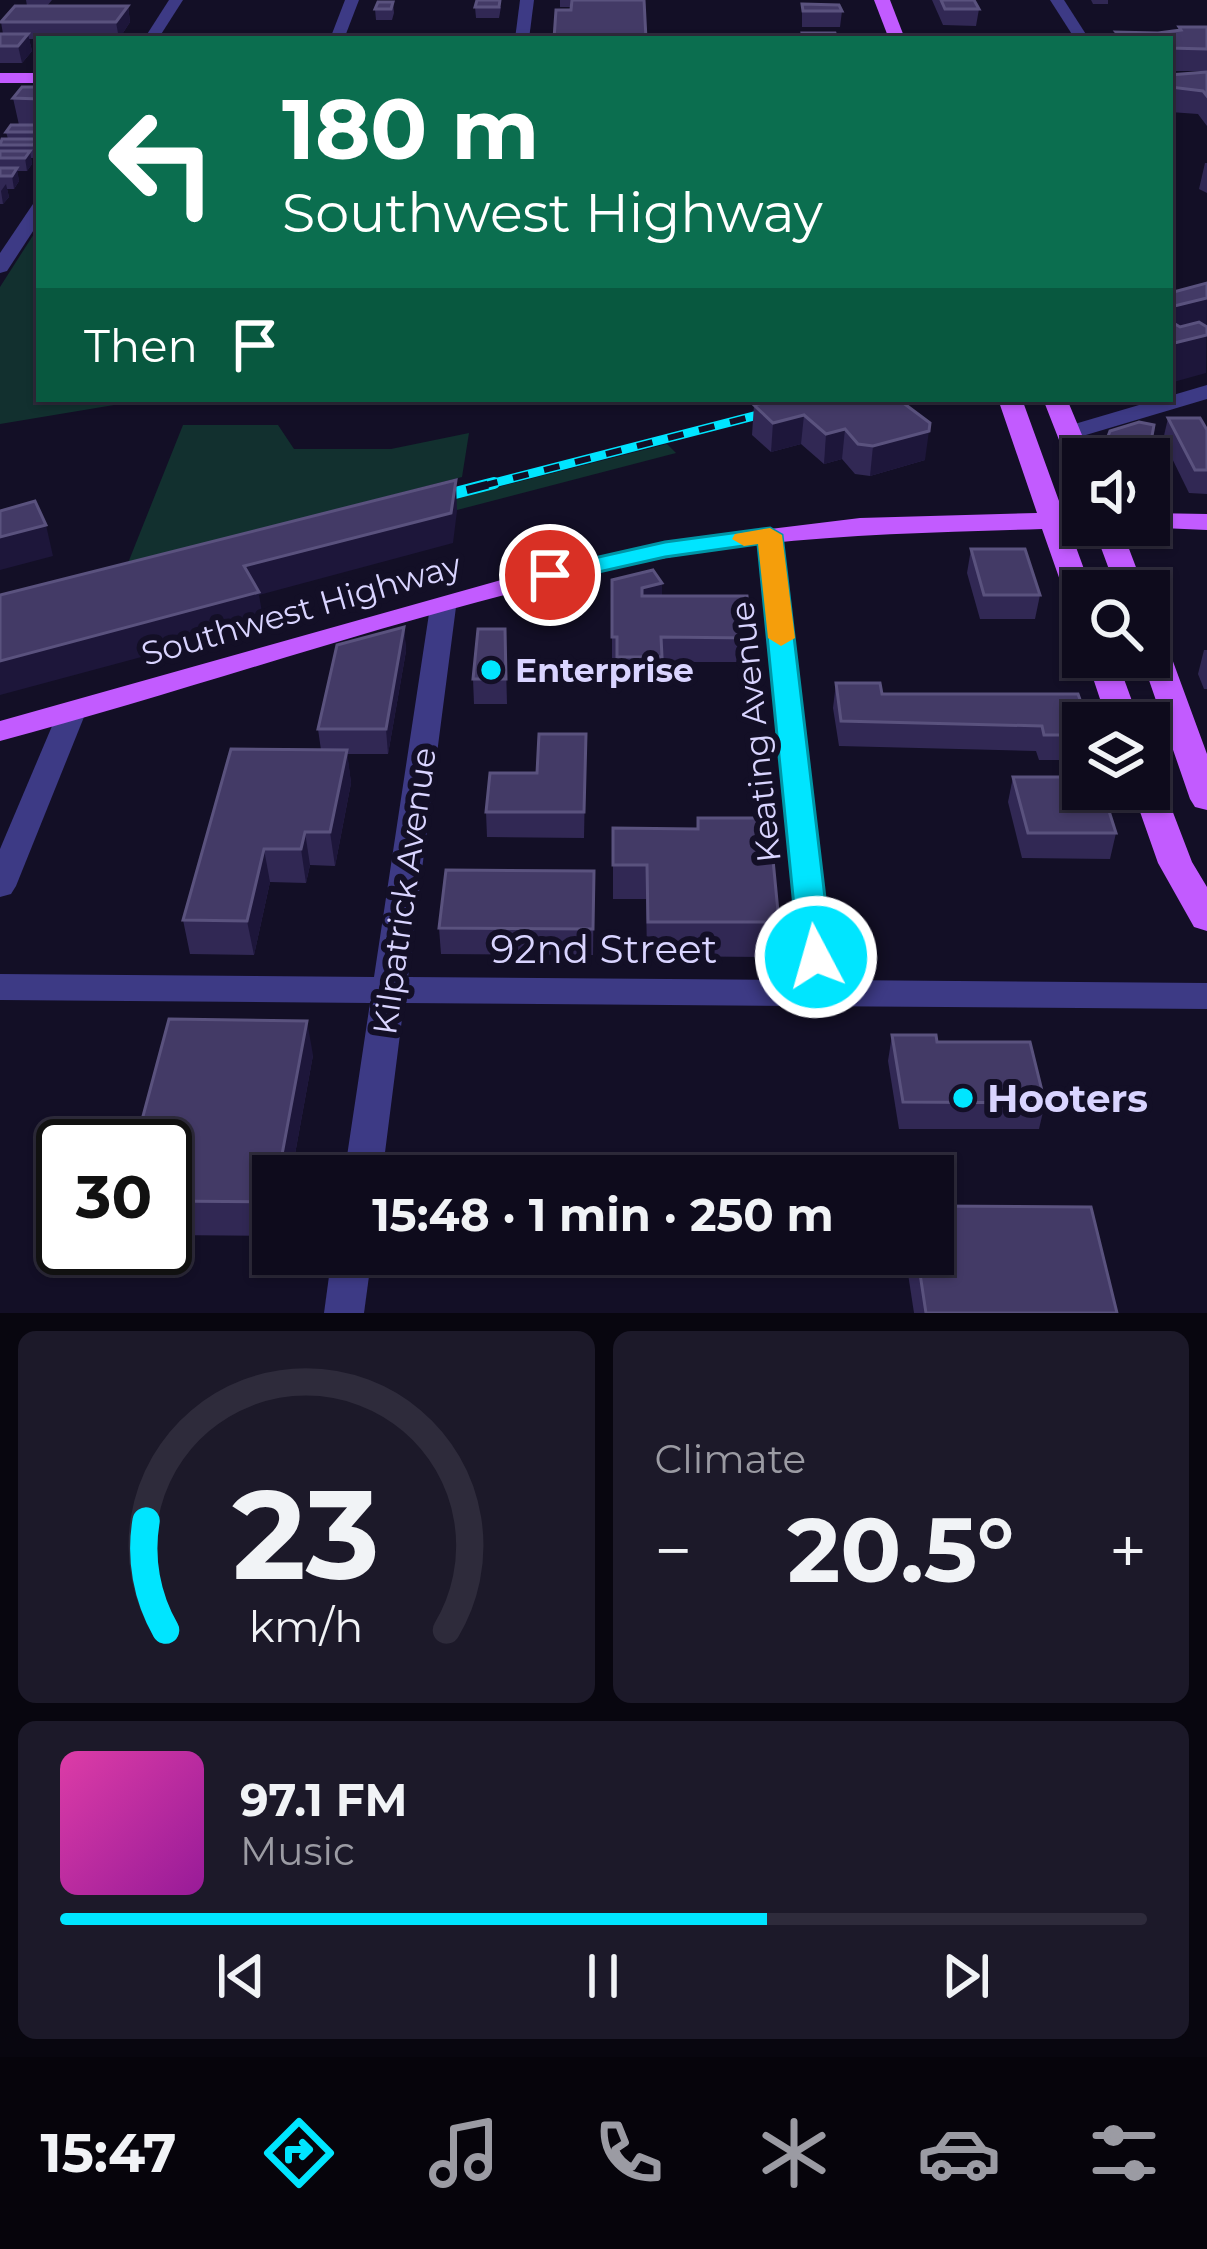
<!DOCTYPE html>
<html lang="en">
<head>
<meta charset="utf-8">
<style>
	body { margin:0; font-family:Montserrat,sans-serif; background:#1c1929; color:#f1f3f6; height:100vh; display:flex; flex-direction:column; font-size:45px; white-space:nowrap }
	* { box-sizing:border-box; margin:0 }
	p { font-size:39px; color:#9b9ba3 }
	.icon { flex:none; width:66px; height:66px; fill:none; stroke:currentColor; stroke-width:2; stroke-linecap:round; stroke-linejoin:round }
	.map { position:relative; height:1313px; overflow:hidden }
	.sheet { display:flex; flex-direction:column; gap:18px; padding:18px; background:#08060f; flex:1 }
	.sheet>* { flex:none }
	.guide { position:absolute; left:36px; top:36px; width:1137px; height:366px; border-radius:0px; box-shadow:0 3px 9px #0004,0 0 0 3px #2e2b3b; background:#0b6e4f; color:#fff; overflow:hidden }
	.tools { position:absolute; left:1062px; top:438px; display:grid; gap:24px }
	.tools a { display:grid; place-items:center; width:108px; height:108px; border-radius:0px; background:#0e0b1c; box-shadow:0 3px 9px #0004,0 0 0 3px #2e2b3b; font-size:60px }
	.speed { position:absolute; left:36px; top:1119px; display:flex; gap:24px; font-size:60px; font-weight:700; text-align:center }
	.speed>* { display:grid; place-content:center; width:156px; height:156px; border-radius:50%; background:#0e0b1c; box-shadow:0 3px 9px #0004,0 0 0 3px #2e2b3b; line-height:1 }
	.speed .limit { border:6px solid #111; border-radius:18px; background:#fff; color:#111 }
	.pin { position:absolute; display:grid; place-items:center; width:102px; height:102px; color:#fff; margin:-51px; border:6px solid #fff; border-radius:50%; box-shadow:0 3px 12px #0007 }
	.me { position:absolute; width:132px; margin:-66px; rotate:354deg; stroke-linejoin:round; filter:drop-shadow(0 0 9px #0008) }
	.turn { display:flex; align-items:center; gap:42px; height:252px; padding:0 48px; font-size:54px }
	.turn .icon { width:156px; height:156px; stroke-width:2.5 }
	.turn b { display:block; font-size:84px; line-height:102px }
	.then { display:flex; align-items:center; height:114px; padding:0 48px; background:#0003; gap:24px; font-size:45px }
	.big { font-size:90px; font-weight:700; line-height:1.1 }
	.sheet .widget { flex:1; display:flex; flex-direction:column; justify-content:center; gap:18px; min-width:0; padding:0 42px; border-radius:18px; background:#1c1929 }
	.sheet .dial { align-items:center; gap:0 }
	.dial svg { height:312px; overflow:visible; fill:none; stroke:#2e2b3b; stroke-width:7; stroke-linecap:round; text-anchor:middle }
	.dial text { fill:#f1f3f6; stroke:none }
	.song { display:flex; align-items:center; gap:36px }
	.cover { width:144px; height:144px; border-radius:18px; background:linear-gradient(135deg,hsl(320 70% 55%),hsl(300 70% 35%)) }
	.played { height:12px; border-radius:6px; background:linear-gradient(90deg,#00e5ff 65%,#2e2b3b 65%) }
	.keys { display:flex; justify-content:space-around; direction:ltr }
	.heat { display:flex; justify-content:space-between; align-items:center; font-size:66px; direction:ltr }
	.sheet .tiles { flex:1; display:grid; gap:18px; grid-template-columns:1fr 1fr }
	.widget:last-child { grid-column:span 2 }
	.trip { position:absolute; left:252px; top:1155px; width:702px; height:120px; border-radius:0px; background:#0e0b1c; box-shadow:0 3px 9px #0004,0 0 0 3px #2e2b3b; font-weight:700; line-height:120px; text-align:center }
	.menu { display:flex; height:192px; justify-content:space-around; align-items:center; background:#06040b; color:#9b9ba3 }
	.menu .icon { width:84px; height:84px }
	.menu .current { color:#00e5ff }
	.menu b { font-size:54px; color:#f1f3f6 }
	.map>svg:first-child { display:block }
</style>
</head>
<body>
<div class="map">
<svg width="1207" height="1313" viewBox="0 0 1207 1313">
	<rect width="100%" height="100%" fill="#130f26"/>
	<g fill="#12302f">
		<polygon points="39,226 39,399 150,399 0,424 0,287"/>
		<polygon points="183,425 278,425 294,449 391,449 469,433 462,477 128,563"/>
		<polygon points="667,444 676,453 0,629 377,518"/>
	</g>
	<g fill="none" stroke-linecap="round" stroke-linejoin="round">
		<g fill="#3d3a85" fill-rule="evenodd">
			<polygon points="169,0 183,0 158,39 144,39"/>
			<polygon points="345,0 359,0 344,39 330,39"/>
			<polygon points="520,0 534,0 529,39 515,39"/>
			<polygon points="1050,0 1064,0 1089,39 1075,39"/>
			<polygon points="39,203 39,222 7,271 0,273 0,253 33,204"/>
			<polygon points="1207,385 1207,399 1069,440 1058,433 1061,428"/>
			<polygon points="770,528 782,535 834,980 1207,983 1207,1009 404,1003 382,1176 344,1176 370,1003 0,1000 0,974 374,977 430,607 443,599 456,607 408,977 801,980 758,535"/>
			<polygon points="72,703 86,712 16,886 11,894 0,897 0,849 58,712"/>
			<polygon points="332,1254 372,1254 364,1313 324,1313"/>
		</g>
		<g fill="#c25bff" fill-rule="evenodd">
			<polygon points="874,0 890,0 905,39 889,39"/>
			<rect x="0" y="73" width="39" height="10"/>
			<path d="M998,399h24l41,113h20v13h37l25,66h-28l-24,-65 -24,2 23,63h-9v24l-14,-9 -27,-77c-127,4 -256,6 -382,30 -223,44 -440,123 -660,182v-20l540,-152 125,-27 195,-24 177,-5z"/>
			<polygon points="1043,399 1067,399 1092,459 1083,459 1083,476 1070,468"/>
			<polygon points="1149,513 1207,514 1207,530 1139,527 1149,525"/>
			<polygon points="1149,628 1164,637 1207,754 1207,810 1195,807 1190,799 1141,657 1149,657"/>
			<polygon points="1086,657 1116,657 1140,723 1108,723"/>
			<polygon points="1149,778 1160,781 1164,789 1192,862 1207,887 1207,931 1194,927 1158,863 1132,789 1149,789"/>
		</g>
		<defs>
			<polyline id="rail-far1" points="482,486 820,399"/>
			<polyline id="rail" points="424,501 494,483"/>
		</defs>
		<use href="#rail-far1" stroke="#00e5ff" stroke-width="9"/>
		<use href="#rail" stroke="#00e5ff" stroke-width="12"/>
		<use href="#rail-far1" stroke="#130f26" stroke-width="6" stroke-dasharray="16" stroke-linecap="butt"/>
		<use href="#rail" stroke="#130f26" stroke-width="8" stroke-dasharray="22" stroke-linecap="butt"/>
	</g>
	<g fill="#312854">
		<polygon points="26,0 52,0 47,6 128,6 130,22 119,39 29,39 32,51 22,63 0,63 0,34 3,34 1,22 27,6"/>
		<polygon points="560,0 644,0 571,10 571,7 560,7"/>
		<polygon points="932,0 974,0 979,9 976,26 943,25"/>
		<polygon points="1091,0 1108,0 1108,4 1093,4"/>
		<polygon points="393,2 394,13 392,20 376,20 375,9"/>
		<polygon points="802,4 842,11 840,27 802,27"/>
		<polygon points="475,7 501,7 499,18 476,18"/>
		<polygon points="1179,27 1207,27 1207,71 1170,71 1170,39 1115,39 1116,32 1158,33 1178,31"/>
		<polygon points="1207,72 1207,126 1198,114 1170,112 1170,75"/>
		<polygon points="39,87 39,153 36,158 31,158 32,164 27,171 17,171 19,181 14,189 7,189 9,197 3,204 0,204 0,141 8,139 6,132 19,125 13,98"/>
		<polygon points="1205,163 1207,163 1207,193 1199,189"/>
		<polygon points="779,399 925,460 870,476 855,474 842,459 824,464 801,444 771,452 752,435 754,405"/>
		<polygon points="1168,418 1207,430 1207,494 1189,493 1163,440"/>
		<polygon points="1154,425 1148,459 1128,459 1104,454 1107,439"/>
		<polygon points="971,549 1040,595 1035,619 980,619 967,573"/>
		<polygon points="612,580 662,596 751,638 749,662 661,662 661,681 617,681 617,662 612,662"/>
		<polygon points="404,627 406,651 388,754 347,754 351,783 335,866 310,865 306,883 270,882 254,955 190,954 183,920 321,750 318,729"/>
		<polygon points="505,629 507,704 474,704 473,679"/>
		<polygon points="1204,650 1207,650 1207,689 1204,689 1198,674"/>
		<polygon points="836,683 882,694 1083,723 1083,760 1039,760 1036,751 839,746 833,708"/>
		<polygon points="586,734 584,838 487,837 486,812"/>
		<polygon points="1013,777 1116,833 1110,859 1022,858 1008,802"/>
		<polygon points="613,828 779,922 776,957 647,956 646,899 613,899"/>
		<polygon points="594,871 593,955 441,954 439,928"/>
		<polygon points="892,1035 937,1042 1045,1103 1039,1129 899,1129 888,1061"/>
		<polygon points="313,1055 291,1176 273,1176 273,1236 165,1235 165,1146"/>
		<polygon points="905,1254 933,1254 1117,1313 914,1313"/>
	</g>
	<g fill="#1d163a">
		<polygon points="128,6 130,22 119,39 116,22"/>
		<polygon points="28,34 32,51 22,63 18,46"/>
		<polygon points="38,139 39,153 36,158 33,145"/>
		<polygon points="30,151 32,164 27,171 25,158"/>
		<polygon points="17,168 19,181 14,189 12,176"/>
		<polygon points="6,184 9,197 3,204 1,191"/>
		<polygon points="1207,298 1206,373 1170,383 1170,307"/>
		<polygon points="688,399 712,399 688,405"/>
		<polygon points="804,415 801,444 771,452 773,423"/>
		<polygon points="845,429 842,459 824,464 826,434"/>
		<polygon points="929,431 925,460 870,476 873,446"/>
		<polygon points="456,480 457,511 453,543 259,595 264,624 0,695 0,661 244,566"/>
		<polygon points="46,525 53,556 0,570 0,537"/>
		<polygon points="662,583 662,607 642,612 642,588"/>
		<polygon points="404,627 406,651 388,754 386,729"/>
		<polygon points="347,750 351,783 335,866 330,832"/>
		<polygon points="305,832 310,865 306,883 301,849"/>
		<polygon points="264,849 270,882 254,955 247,921"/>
		<polygon points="307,1021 313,1055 291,1176 278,1176"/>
	</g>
	<g fill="#433a66" stroke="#5a527e" stroke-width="3">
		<polygon points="477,0 500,0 499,7 475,7"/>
		<polygon points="572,0 644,0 646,39 554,39 556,10 571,10"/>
		<polygon points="941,0 974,0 979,9 945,9"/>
		<polygon points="378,2 393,2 391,9 375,9"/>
		<polygon points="802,4 839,5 842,11 803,11"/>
		<polygon points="15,6 128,6 116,22 1,22"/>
		<polygon points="1179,27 1207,27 1207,49 1170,48 1170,39 1122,39 1116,32 1158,33 1181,30"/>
		<polygon points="802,33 835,33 837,39 803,39"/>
		<polygon points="0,34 28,34 18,46 0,46"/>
		<polygon points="937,36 1076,37 1077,39 939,39"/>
		<polygon points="1207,72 1207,96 1203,91 1170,87 1170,75"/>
		<polygon points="22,87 39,87 39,99 13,98"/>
		<polygon points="11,125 39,125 39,132 6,132"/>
		<polygon points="2,139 38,139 33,145 0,145"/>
		<polygon points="0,151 30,151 25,158 0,158"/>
		<polygon points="0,168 17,168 12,176 0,176"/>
		<polygon points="1207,283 1207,298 1170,307 1170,293"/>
		<polygon points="1170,321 1180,327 1199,322 1207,327 1207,335 1170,344"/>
		<polygon points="779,399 898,399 930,423 929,431 873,446 858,444 845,429 826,434 804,415 773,423 754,405"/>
		<polygon points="1168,418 1200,418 1207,430 1207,470 1195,470"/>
		<polygon points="1139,422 1154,425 1150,447 1107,439 1110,431"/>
		<polygon points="456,480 451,513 244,566 259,592 0,661 0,595"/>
		<polygon points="35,501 46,525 0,537 0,511"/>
		<polygon points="971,549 1025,549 1040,595 984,595"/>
		<polygon points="653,570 662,583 642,588 642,596 747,596 751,638 661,637 662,657 617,657 617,637 612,637 612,580"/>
		<polygon points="404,627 386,729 318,729 337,645"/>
		<polygon points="478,629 505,629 506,679 473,679"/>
		<polygon points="836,683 880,683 882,694 1078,694 1087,719 1109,720 1111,723 1083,723 1083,735 1044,735 1042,726 841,721"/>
		<polygon points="539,734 586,734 584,812 486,812 490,773 537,773"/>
		<polygon points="231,749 347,750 330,832 305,832 301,849 264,849 247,921 183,920"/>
		<polygon points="1013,777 1083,777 1083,789 1102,789 1116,833 1028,833"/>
		<polygon points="698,818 769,818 779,922 648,922 647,865 613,865 613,828 698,829"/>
		<polygon points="446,870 594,871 593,929 439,928"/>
		<polygon points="169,1019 307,1021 278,1176 273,1176 273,1202 165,1201 165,1146 135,1146"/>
		<polygon points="892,1035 936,1035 937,1042 1030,1042 1045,1103 903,1102"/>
		<polygon points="933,1206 1091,1207 1117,1313 926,1313 917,1254 933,1254"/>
	</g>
	<polygon fill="#00e5ff" stroke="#0095a6" stroke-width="3" points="770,528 782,535 832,957 828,966 816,970 804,966 799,957 758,544 665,557 550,583 537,575 541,570 665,542"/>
	<polygon fill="#f59e0b" points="770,528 782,535 795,638 781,646 768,638 758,544 744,546 732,539 735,534"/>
	<g fill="#00e5ff" stroke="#130f26" stroke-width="4.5">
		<circle cx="491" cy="670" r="12"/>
		<circle cx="963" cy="1098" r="12"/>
	</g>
	<g text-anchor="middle" stroke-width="12" stroke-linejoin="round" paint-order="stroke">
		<g font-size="33" fill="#d9d4ff" stroke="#130f26">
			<text transform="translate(301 609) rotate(-16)" y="12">Southwest Highway</text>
			<text transform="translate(755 732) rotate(-96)" y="12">Keating Avenue</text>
			<text transform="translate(404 891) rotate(-82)" y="12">Kilpatrick Avenue</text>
		</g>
		<g font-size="33" font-weight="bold" fill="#d9d4ff" stroke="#130f26" text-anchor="start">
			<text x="515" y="682">Enterprise</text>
		</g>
		<g font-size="39" fill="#d9d4ff" stroke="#130f26">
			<text x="604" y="963">92nd Street</text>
		</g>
		<g font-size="39" font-weight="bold" fill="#d9d4ff" stroke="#130f26" text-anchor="start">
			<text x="987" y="1112">Hooters</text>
		</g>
	</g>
</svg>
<div class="tools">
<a><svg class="icon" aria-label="sound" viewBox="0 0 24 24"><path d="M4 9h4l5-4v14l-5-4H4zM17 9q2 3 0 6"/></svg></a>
<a><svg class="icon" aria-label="search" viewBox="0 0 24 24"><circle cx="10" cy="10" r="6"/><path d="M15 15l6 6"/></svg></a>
<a><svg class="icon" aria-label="layers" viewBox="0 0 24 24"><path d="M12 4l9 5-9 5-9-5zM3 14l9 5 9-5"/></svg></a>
</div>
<div class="speed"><div class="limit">30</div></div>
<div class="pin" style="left:550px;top:575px;background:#d93025"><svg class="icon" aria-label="arrive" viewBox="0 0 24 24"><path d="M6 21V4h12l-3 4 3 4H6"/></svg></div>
<svg class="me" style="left:816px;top:957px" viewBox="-20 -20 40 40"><circle r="17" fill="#00e5ff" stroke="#fff" stroke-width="3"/><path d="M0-11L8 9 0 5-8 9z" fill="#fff"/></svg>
<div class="trip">15:48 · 1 min · 250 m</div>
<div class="guide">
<div class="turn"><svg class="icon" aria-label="left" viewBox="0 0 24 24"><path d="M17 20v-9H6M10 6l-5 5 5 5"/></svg><div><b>180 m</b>Southwest Highway</div></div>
<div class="then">Then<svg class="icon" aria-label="arrive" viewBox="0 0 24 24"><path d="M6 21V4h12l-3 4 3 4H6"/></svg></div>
</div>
</div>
<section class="sheet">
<div class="tiles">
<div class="widget dial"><svg viewBox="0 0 100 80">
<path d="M14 69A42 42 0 1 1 86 69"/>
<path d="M14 69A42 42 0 0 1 9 41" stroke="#00e5ff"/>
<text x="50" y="56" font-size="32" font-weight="700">23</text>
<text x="50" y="72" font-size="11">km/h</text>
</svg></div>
<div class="widget"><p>Climate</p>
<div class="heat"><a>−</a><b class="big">20.5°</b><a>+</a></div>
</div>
<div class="widget">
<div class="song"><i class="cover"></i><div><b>97.1 FM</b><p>Music</p></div></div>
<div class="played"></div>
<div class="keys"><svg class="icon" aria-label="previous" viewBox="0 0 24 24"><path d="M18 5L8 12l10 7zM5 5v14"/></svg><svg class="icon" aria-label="pause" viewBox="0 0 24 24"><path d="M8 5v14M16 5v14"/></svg><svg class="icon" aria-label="next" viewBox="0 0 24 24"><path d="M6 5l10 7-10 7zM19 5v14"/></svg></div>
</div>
</div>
</section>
<nav class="menu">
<b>15:47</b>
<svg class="icon current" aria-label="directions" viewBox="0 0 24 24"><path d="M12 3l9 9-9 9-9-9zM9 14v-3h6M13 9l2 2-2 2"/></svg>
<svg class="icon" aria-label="music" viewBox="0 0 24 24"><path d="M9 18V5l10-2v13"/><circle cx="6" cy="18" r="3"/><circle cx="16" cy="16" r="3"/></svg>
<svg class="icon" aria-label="phone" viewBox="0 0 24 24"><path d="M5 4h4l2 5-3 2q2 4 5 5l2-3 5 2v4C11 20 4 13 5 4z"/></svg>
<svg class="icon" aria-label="climate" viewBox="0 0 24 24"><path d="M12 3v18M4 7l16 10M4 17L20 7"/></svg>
<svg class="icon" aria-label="car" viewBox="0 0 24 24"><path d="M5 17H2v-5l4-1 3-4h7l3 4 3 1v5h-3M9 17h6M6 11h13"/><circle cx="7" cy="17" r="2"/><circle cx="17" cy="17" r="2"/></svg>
<svg class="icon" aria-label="filters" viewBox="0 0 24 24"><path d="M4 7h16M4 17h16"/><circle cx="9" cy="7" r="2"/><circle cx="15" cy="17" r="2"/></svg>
</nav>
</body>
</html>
